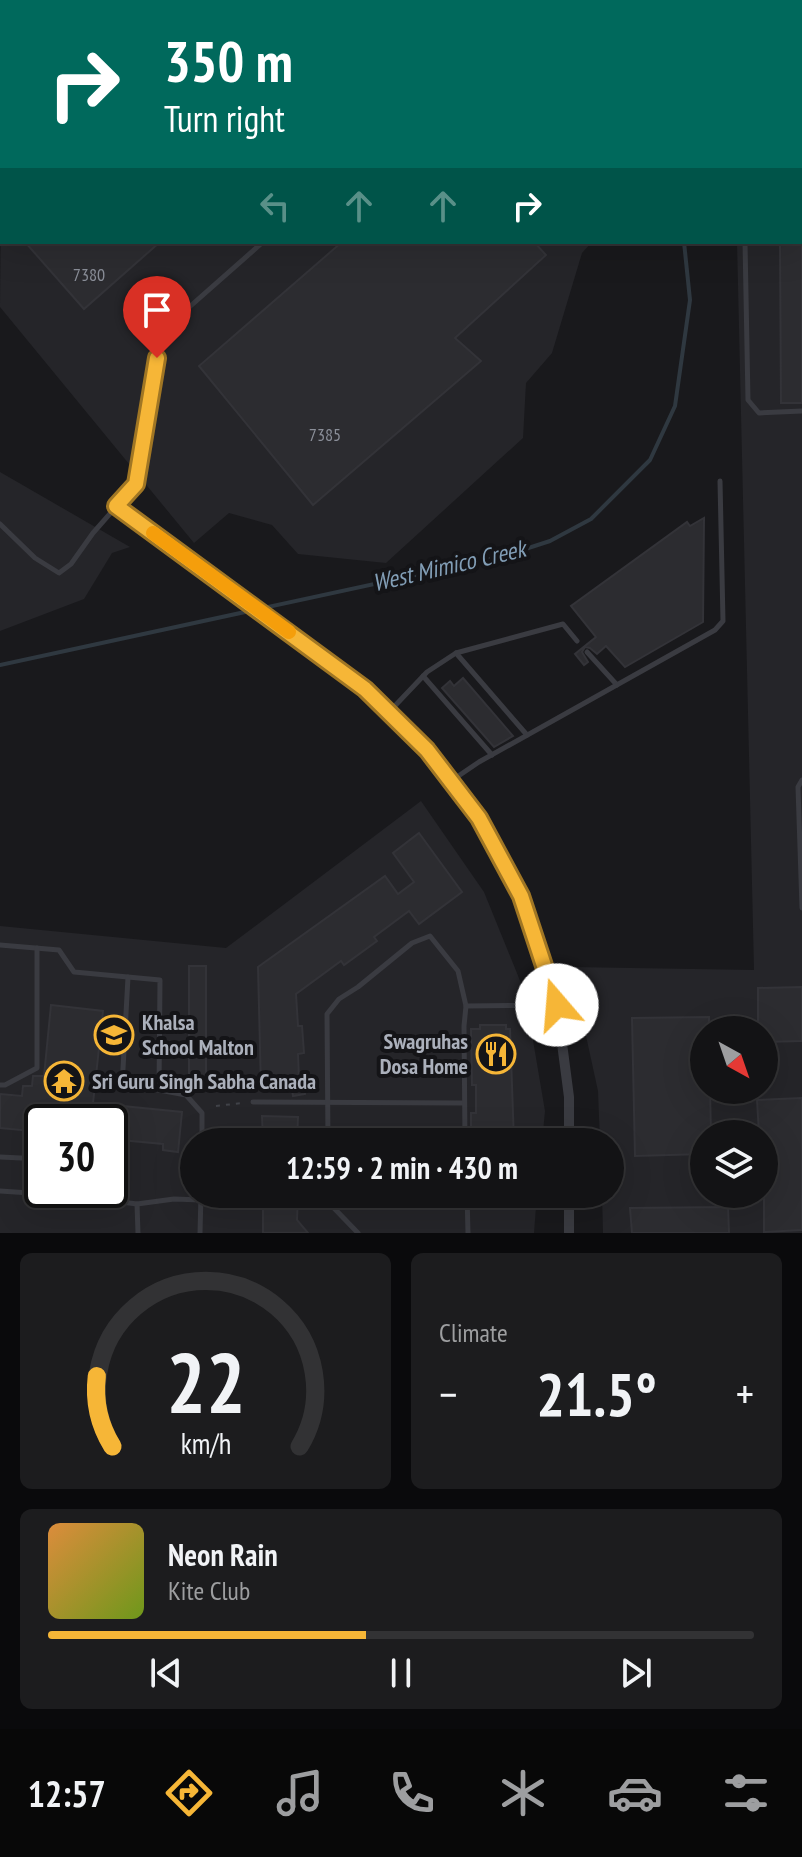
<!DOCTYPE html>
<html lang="en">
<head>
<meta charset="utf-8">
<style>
	body { margin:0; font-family:"PT Sans Narrow",sans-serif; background:#1c1c1e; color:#f1f3f6; height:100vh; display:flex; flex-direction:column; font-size:30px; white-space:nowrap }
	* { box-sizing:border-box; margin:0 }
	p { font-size:26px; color:#9d9ea0 }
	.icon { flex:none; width:44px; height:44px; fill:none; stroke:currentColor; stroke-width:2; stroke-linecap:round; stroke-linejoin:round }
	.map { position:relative; height:1233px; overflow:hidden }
	.details { display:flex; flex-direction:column; gap:20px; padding:20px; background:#0a0a0c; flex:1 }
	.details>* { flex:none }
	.guide { position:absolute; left:0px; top:0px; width:802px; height:244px; box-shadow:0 8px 32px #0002,0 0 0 2px #323234; background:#00695c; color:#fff; overflow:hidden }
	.needle { width:52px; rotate:140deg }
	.controls { position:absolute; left:690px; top:1016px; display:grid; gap:16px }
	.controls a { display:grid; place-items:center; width:88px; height:88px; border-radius:50%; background:#131315; box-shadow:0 8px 32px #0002,0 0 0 2px #323234; font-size:40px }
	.speed { position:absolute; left:24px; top:1104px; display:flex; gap:16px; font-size:40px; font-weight:700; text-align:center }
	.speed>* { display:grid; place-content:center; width:104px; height:104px; border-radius:50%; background:#131315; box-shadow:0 8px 32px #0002,0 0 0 2px #323234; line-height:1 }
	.speed .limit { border:4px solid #111; border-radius:12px; background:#fff; color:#111 }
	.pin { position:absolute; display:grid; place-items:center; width:68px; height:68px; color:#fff; margin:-82px -34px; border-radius:50% 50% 50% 0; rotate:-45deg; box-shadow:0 0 8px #0007 }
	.pin .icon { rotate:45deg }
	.me { position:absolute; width:88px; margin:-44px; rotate:342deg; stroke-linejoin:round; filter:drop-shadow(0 0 6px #0008) }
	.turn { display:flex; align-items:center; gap:28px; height:168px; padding:0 32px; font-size:36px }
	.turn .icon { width:104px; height:104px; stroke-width:2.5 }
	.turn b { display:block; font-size:56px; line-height:68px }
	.lanes { display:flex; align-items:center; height:76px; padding:0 32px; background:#0003; justify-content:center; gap:40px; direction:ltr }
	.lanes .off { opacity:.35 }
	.big { font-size:60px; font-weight:700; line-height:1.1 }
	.details .card { flex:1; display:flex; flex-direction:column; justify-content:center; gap:12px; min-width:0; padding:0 28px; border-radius:12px; background:#1c1c1e }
	.details .dial { align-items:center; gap:0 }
	.dial svg { height:208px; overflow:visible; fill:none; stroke:#323234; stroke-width:7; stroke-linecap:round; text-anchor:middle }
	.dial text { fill:#f1f3f6; stroke:none }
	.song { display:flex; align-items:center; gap:24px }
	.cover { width:96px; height:96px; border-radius:12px; background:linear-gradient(135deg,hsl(30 70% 55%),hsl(80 70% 35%)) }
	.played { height:8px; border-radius:4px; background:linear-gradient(90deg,#f6b637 45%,#323234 45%) }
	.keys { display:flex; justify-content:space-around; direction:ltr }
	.heat { display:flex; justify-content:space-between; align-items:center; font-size:44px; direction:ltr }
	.details .tiles { flex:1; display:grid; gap:20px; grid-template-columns:1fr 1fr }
	.card:last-child { grid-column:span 2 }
	.trip { position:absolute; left:180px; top:1128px; width:444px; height:80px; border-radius:40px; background:#131315; box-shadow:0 8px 32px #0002,0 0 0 2px #323234; font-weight:700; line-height:80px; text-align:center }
	.tab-bar { display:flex; height:128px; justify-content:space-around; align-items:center; background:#080808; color:#9d9ea0 }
	.tab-bar .icon { width:56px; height:56px }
	.tab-bar .current { color:#f6b637 }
	.tab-bar b { font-size:36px; color:#f1f3f6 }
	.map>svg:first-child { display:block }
</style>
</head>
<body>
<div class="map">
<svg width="802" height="1233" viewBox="0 0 802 1233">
	<rect width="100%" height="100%" fill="#19191c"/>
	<g fill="#252529" fill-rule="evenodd">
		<polygon points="91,0 791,0 89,2"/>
		<path d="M802,57v1176h-199l-1,-39h8v-52h-10l-2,-51 -27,-124 183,3 -17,-728h63zM704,1030h60v60h-60zM704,1134h60v60h-60z"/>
		<polygon points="2,78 2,242 592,242 582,253 552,353 526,383 523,438 386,563 298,554 272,525 229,513 194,543 0,307"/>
		<polygon points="0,472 130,547 112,553 84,599 0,631"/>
		<path d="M421,801l63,91 41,101 20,118 -3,31h-348v52h343l-3,39h-534v-307l226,22zM42,1122h68v68h-68z"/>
	</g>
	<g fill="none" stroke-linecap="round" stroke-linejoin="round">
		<g stroke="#2f3840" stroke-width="4">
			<polyline points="800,23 802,23"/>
			<polyline points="0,665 504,556 550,541 591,519 650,460 675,406 690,300 684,242"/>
		</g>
	</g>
	<g fill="#2c2c30" stroke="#333338" stroke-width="2">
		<polygon points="25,242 160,242 84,309"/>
		<polygon points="342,242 534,242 546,255 455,338 481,361 313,505 199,366"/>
		<polygon points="780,242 802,242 802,403 781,403"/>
		<polygon points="704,518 703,622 625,667 606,646 597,654 590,648 585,647 582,652 588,662 584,665 575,654 596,637 571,606 687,522 690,526"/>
		<polygon points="463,678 513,736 494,747 442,688 450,681 454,686"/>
		<polygon points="419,833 462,892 419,924 409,911 374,937 377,941 344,965 341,961 296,994 298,1026 302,1026 304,1053 298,1054 299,1080 304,1079 305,1094 293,1096 292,1090 261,1088 258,967 385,876 398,894 414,882 393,853"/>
		<polygon points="189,966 206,966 206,1084 189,1083"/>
		<polygon points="802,987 802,1041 764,1042 764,1030 758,1030 758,988"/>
		<polygon points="51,1005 103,1011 93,1103 182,1112 178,1152 163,1150 163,1144 110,1139 110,1122 42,1122 42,1132 0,1128 0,1094 22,1096 23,1086 32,1086 33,1076 44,1076"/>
		<polygon points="709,1017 709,1030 704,1030 704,1090 710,1090 711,1134 704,1134 704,1154 635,1156 632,1018"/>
		<polygon points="480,1025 506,1025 506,1029 510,1029 514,1142 471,1142 471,1113 476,1113 476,1085 472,1085 471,1029 480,1029"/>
		<polygon points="802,1098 802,1230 764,1232 764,1134 759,1134 757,1100"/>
		<polygon points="262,1116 298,1117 297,1142 263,1142"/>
		<polygon points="263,1194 298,1194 297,1220 308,1233 263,1233"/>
		<polygon points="728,1207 729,1233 632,1233 630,1208"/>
	</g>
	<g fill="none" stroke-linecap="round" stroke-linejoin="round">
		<polyline stroke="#404248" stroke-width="2" stroke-dasharray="4 6" stroke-linecap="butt" points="216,1106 242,1103"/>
		<g stroke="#3a3b41" stroke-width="5">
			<polyline points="537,2 540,0"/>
			<polyline points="800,85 802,85"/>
			<polyline points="800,180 802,180"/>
			<polyline points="745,242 748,400 759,413 802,411"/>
			<polyline points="0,524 35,558 59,573 71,564 93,533 136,484 161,332 263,242"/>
			<polyline points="587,652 617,685"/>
			<polyline points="456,653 527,735"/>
			<polyline points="423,676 492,755"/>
			<polyline points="390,711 427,672 456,653 563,624 577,641"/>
			<polyline points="802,780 798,787 802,908"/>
			<polyline points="451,781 479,762 715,630 723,621 720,481"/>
			<polyline points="0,945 59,950 74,972 160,980 159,1090 186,1095 202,1113 202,1142"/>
			<polyline points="128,977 122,1087 159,1090"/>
			<polyline points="0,1085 5,1085 37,1068 37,948"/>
			<polyline points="253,1102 464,1103"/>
			<polyline points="328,1142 327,1014 339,999 358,987 412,943 430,936 458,971 466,1006"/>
			<polyline points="465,1142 464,1026 466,1006 556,1005"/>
			<polyline points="0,1157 42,1159"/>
			<polyline points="0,1191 75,1196 137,1204 138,1233"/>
			<polyline points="330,1194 330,1204 358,1233"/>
			<polyline points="467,1194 468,1233"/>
			<polyline points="137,1204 174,1199 201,1200"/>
			<polyline points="200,1233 201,1194"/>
		</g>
		<g stroke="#3a3b41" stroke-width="10">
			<polyline points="116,506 365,689 427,750 479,818 521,896 557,1005 569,1097 569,1142"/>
			<polyline points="569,1194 569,1233"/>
		</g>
		<g stroke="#4d4f56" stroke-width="4" stroke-dasharray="10 8" stroke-linecap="butt">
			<polyline points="31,2 34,0"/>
			<polyline points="0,30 2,28"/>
		</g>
	</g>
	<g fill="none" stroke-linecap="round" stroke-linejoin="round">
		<defs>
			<polyline id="route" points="157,358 136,484 116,506 365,689 427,750 479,818 521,896 557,1005"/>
		</defs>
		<use href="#route" stroke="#a07624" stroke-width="20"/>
		<use href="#route" stroke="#f6b637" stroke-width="14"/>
		<polyline stroke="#f59e0b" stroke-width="14" points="153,533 289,632"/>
	</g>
	<defs>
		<symbol id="school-ring" viewBox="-11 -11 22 22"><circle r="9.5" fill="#141417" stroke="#f6b637" stroke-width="1.5"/><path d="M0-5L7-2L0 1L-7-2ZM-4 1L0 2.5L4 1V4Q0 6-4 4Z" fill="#f6b637"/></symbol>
		<symbol id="restaurant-ring" viewBox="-11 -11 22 22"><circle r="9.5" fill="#141417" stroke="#f6b637" stroke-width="1.5"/><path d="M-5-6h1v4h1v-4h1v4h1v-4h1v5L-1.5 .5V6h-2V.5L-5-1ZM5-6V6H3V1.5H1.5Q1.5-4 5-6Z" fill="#f6b637"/></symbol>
		<symbol id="temple-ring" viewBox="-11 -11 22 22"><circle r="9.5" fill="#141417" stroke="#f6b637" stroke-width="1.5"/><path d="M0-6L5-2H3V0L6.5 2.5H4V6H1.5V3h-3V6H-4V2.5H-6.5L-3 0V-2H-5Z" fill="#f6b637"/></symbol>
	</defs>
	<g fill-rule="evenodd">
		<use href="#school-ring" x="92" y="1013" width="44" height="44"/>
		<use href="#restaurant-ring" x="474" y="1032" width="44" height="44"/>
		<use href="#temple-ring" x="42" y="1059" width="44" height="44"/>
	</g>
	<g text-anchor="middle" stroke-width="8" stroke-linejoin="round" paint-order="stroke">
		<g font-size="18" fill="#8a8e98">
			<text x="89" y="281">7380</text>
			<text x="325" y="441">7385</text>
		</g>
		<g font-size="22" font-weight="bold" fill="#abb0bb" stroke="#141417" text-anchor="start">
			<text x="142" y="1030">Khalsa<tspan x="142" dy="25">School Malton</tspan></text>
			<text x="468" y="1049" text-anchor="end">Swagruhas<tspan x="468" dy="25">Dosa Home</tspan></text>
			<text x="92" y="1089">Sri Guru Singh Sabha Canada</text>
		</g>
		<g font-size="24" font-style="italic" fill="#829eb6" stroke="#141417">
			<text transform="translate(449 566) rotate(-13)" y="8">West Mimico Creek</text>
		</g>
	</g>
</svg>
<div class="controls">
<a><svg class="needle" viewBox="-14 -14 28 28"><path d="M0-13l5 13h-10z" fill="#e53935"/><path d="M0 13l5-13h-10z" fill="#9d9ea0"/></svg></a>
<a><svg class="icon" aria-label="layers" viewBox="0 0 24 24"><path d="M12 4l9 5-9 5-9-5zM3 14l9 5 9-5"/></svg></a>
</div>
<div class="speed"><div class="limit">30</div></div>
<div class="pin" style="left:157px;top:358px;background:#d93025"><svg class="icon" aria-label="arrive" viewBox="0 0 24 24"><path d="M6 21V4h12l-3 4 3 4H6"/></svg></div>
<svg class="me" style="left:557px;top:1005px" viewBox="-20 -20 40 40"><circle r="19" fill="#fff"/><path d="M0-13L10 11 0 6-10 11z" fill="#f6b637"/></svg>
<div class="trip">12:59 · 2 min · 430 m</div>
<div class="guide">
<div class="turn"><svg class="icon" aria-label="right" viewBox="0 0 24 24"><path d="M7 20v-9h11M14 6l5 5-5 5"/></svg><div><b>350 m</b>Turn right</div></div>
<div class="lanes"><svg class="icon off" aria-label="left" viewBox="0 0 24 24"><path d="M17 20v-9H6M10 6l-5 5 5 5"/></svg><svg class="icon off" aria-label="ahead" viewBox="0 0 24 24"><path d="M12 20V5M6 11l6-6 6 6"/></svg><svg class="icon off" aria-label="ahead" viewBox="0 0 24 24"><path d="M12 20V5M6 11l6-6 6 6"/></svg><svg class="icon" aria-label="right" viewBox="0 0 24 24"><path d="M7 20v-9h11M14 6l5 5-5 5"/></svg></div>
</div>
</div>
<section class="details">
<div class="tiles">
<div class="card dial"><svg viewBox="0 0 100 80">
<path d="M14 69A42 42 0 1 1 86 69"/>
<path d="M14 69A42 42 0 0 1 8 42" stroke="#f6b637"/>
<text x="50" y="56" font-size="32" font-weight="700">22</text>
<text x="50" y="72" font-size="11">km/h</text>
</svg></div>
<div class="card"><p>Climate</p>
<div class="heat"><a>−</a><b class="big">21.5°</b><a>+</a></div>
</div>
<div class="card">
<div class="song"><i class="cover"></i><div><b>Neon Rain</b><p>Kite Club</p></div></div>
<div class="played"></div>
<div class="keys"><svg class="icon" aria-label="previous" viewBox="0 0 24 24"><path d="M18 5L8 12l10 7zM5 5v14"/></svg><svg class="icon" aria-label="pause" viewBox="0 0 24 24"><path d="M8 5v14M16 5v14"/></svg><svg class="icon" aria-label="next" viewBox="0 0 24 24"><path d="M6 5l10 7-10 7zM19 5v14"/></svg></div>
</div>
</div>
</section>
<nav class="tab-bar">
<b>12:57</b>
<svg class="icon current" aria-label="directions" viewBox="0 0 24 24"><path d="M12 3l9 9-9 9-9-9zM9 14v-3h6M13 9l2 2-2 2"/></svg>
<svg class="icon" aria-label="music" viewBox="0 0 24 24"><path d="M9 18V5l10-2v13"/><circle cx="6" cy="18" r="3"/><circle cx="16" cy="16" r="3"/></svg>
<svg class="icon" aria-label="phone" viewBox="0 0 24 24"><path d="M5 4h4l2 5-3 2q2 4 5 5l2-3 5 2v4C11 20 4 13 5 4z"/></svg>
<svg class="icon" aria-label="climate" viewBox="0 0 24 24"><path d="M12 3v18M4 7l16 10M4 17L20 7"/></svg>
<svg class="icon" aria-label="car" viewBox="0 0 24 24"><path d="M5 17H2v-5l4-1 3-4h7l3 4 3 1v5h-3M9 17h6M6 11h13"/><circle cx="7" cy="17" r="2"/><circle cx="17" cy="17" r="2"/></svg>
<svg class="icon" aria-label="filters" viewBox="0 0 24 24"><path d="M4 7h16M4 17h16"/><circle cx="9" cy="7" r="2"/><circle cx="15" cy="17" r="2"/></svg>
</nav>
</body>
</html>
